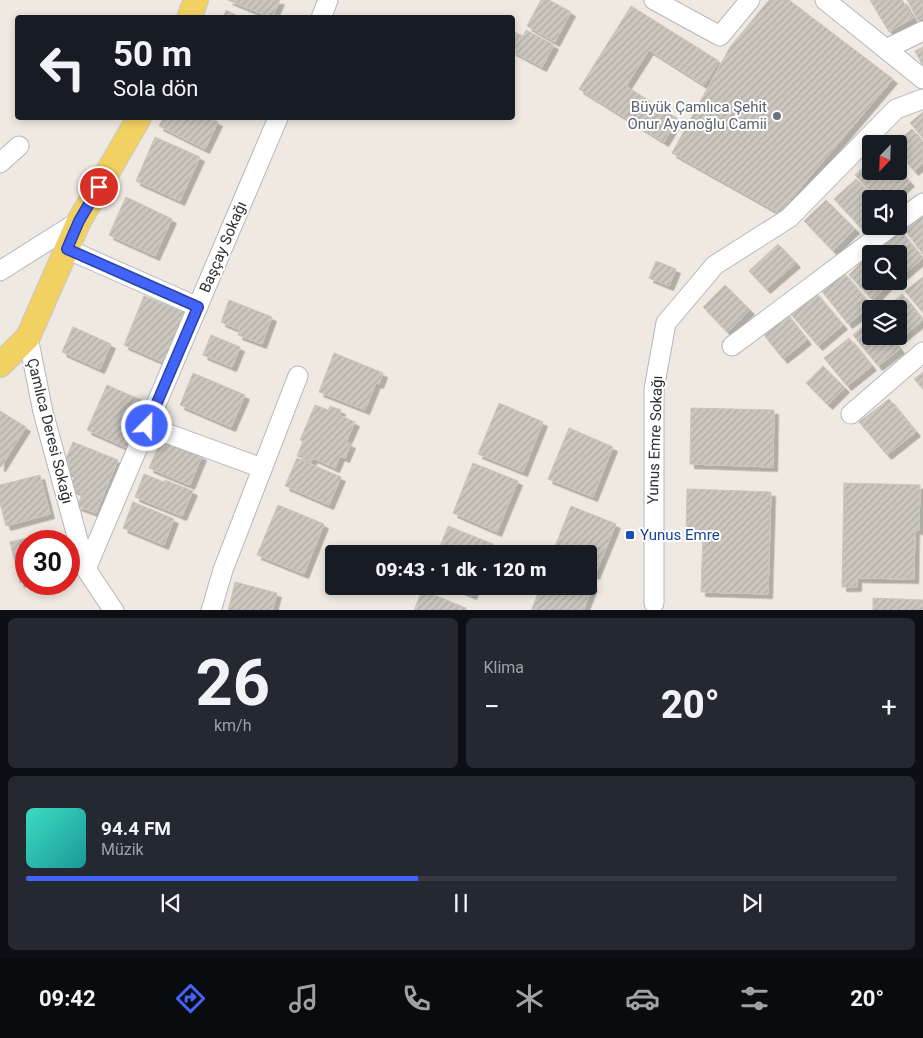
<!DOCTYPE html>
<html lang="tr">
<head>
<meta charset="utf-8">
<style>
	body { margin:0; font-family:Roboto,sans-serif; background:#242831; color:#f1f3f6; height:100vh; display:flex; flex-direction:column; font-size:19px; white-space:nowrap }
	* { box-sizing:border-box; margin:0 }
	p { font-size:16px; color:#9ea1a6 }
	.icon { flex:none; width:28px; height:28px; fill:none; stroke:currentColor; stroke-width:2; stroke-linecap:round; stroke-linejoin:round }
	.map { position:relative; height:610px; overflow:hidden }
	.details { display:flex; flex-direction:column; gap:8px; padding:8px; background:#0d0f14; flex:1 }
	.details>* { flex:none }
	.banner { position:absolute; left:15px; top:15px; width:500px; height:105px; border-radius:5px; box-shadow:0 2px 8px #0003; background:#171b24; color:#f1f3f6; overflow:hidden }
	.needle { width:32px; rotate:203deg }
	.controls { position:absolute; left:862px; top:135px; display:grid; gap:10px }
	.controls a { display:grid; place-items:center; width:45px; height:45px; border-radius:5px; background:#171b24; box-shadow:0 2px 8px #0003; font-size:25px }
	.speed { position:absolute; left:15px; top:530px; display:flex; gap:10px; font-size:25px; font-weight:700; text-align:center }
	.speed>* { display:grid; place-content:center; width:65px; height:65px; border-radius:50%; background:#171b24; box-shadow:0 2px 8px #0003; line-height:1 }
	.speed .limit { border:8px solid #d22; background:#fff; color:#111 }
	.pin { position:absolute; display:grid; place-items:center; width:42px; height:42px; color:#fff; margin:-21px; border:2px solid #fff; border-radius:50%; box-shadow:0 1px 5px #0007 }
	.me { position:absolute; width:55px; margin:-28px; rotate:23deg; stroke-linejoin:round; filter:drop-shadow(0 0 4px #0008) }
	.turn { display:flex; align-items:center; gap:18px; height:105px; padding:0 15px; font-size:22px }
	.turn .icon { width:65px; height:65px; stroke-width:2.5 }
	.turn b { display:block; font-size:35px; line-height:42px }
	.big { font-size:38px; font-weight:800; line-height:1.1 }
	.details .tile { flex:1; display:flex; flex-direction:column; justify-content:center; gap:8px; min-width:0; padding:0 18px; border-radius:8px; background:#242831 }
	.details .dial { align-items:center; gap:0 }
	.dial b { font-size:65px; line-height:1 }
	.song { display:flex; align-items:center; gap:15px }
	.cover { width:60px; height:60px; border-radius:8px; background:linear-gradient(135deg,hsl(170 70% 55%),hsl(180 70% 35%)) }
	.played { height:5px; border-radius:2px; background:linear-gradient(90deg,#4264fb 45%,#363941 45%) }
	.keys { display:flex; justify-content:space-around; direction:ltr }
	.heat { display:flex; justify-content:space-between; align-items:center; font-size:28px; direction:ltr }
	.details .tiles { flex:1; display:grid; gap:8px; grid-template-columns:1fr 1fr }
	.tile:last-child { grid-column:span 2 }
	.trip { position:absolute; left:325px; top:545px; width:272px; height:50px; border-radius:5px; background:#171b24; box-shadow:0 2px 8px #0003; font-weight:800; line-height:50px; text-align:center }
	.menu { display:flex; height:80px; justify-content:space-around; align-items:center; background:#090b0e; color:#9ea1a6 }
	.menu .icon { width:35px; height:35px }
	.menu .selected { color:#4264fb }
	.menu b { font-size:22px; color:#f1f3f6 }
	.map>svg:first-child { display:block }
</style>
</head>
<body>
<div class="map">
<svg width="923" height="611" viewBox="0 0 923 611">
	<defs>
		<pattern id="building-hatch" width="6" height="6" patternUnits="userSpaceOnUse" patternTransform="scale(1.25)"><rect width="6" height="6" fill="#cbc7bf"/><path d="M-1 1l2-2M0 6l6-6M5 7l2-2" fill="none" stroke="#afaba4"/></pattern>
		<filter id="shadow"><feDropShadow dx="4.5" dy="4.5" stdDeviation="0" flood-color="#0004"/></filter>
	</defs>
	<rect width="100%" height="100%" fill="#efe9e1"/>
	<g fill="url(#building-hatch)" stroke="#cbc5ba" filter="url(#shadow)">
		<polygon points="228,0 280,0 272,18"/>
		<polygon points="541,0 549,0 571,12 555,42 527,26"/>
		<polygon points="769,0 789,0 893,79 779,213 672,153 730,47"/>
		<polygon points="870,0 902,0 913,18 889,32"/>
		<polygon points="907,0 923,0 923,18 918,21"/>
		<polygon points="631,6 719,61 704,85 649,50 626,86 678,119 664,142 579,89"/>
		<polygon points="226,10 242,18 223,18"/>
		<polygon points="526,30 554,45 542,67 512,51 512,31 523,36"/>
		<polygon points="923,47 923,66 915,51"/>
		<polygon points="923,112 923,138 910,123"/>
		<polygon points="163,118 210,118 218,122 205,149 159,126"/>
		<polygon points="912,129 923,142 923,163 914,171 899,153 899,144 894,144"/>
		<polygon points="155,137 200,157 180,201 136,181"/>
		<polygon points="871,160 871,171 899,170 910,182 892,199 877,199 855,175"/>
		<polygon points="856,179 875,199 871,199 871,218 861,228 834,199"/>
		<polygon points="126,197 172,219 155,256 109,235"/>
		<polygon points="826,200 855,229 833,251 804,221"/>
		<polygon points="923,211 923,254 900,224"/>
		<polygon points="897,227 923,258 903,275 899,270 899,254 885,254 877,244"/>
		<polygon points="778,244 796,263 766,289 749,271"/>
		<polygon points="869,255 871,281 892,281 873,300 849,275"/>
		<polygon points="656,261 676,269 669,286 649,278"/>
		<polygon points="843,272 871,306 848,324 821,290"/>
		<polygon points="923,277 923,313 905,291"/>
		<polygon points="725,285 750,310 727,332 703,307"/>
		<polygon points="814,291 843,325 818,346 789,312"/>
		<polygon points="902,294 923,320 900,339 898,336 899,309 885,309"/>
		<polygon points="144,296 186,313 165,363 124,345"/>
		<polygon points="229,300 272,317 262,344 238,335 240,330 221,322"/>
		<polygon points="784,311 807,340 783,359 760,330"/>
		<polygon points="871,320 871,336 890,336 900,349 878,366 853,335"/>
		<polygon points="73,327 111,344 100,369 62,352"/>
		<polygon points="211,335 240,347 232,367 203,355"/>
		<polygon points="849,338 872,366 847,386 824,358"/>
		<polygon points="334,353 383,373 379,384 376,383 365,410 319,392"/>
		<polygon points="823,366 845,388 828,405 806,383"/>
		<polygon points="923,372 923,389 914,379"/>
		<polygon points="193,373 245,395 231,427 180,405"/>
		<polygon points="107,385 150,404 130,449 87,430"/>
		<polygon points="889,399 916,432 887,455 859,422"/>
		<polygon points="499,403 543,422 523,472 478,454"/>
		<polygon points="315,405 328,410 330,406 341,410 339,415 355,422 346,442 351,444 345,458 340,456 335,468 313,458 311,462 297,456 303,441 300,440"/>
		<polygon points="691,408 774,410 773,467 690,464"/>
		<polygon points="0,411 26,427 1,467 0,467"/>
		<polygon points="569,428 613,447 593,497 548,479"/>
		<polygon points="161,440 202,456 190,485 149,468"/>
		<polygon points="73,442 118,460 96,513 77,506 82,494 70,488 75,475 66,471 69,463 65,461"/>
		<polygon points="297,458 341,477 329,505 285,486"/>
		<polygon points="473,463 518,481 497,532 453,513"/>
		<polygon points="144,474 164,482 165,480 193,491 182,516 135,497"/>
		<polygon points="40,475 50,514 6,526 0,503 0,485"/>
		<polygon points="844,483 920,485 919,530 915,530 914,579 857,578 857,587 842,587"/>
		<polygon points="687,489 771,492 768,594 701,592 703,533 686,532"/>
		<polygon points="133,502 174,519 164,545 123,528"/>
		<polygon points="278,505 324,524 304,574 257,555"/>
		<polygon points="571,506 616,524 595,575 589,572 589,554 552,554"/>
		<polygon points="448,526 493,544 489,554 437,554"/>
		<polygon points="54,532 56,541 26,541 26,581 20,583 10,542"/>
		<polygon points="235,582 277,593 272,611 228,611"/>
		<polygon points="589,585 593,586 583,611 531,611 541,586"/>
		<polygon points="450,586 476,586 472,595"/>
		<polygon points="422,590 466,608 466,611 414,611"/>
		<polygon points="873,598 923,600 923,611 873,611"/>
	</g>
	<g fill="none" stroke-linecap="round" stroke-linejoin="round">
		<defs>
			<g id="minor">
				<polyline points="654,0 720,36 750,0"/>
				<polyline points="825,0 923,79"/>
				<polyline points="321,18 328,0"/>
				<polyline points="886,49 923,31"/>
				<polyline points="0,163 19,146"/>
				<polyline points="899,221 923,203"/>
				<polyline points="67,249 198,307"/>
				<polyline points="0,271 79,221"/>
				<polyline points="28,337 43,412 86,569 114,611"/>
				<polyline points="732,346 892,226"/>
				<polyline points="851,414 923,352"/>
				<polyline points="147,426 262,468"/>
				<polyline points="86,569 278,118"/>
				<polyline points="654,603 654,389 666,323 715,265 789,218 896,109 923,99"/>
				<polyline points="211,611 223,570 298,376"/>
			</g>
			<g id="major">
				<polyline points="189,18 196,0"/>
				<polyline points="0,365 28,337 79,221 139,118"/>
			</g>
		</defs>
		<use href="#minor" stroke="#b4b7c1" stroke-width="21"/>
		<use href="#major" stroke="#c9c9c9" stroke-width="26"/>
		<use href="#minor" stroke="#fff" stroke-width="19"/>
		<use href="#major" stroke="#f2d163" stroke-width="24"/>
	</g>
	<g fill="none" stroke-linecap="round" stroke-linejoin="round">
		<defs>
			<polyline id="route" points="99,187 79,221 67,249 198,307 147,426"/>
		</defs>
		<use href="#route" stroke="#2b41a3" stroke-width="12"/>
		<use href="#route" stroke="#4264fb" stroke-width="9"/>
	</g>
	<circle fill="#6b7280" stroke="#fff" stroke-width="2" cx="777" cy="116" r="5"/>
	<rect fill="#1a4fb4" stroke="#fff" stroke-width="2" x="625" y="530" width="10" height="10" rx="2.5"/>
	<g text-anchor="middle" stroke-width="4" stroke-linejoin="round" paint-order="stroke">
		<g font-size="15" fill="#5b616d" stroke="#fff" text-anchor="end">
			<text x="767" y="112">Büyük Çamlıca Şehit<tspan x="767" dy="17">Onur Ayanoğlu Camii</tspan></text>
		</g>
		<g font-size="15" fill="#2e2e2e" stroke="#fff">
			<text transform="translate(223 247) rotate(-67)" y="5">Başçay Sokağı</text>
			<text transform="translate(50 431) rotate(76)" y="5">Çamlıca Deresi Sokağı</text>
			<text transform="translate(655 440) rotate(-88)" y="5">Yunus Emre Sokağı</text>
		</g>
		<g font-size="15" fill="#164399" stroke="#fff" text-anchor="start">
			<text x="640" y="540">Yunus Emre</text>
		</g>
	</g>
</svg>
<div class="controls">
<a><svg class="needle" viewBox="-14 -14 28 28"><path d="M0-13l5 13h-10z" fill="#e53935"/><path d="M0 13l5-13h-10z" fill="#9ea1a6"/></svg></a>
<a><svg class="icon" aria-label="sound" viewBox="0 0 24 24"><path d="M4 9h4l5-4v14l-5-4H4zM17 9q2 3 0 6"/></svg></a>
<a><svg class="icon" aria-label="search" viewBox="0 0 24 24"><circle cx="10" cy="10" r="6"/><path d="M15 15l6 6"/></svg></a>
<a><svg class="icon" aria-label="layers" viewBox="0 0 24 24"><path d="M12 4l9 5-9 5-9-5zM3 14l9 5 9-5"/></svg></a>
</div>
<div class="speed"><div class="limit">30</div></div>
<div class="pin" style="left:99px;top:187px;background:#d93025"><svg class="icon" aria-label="arrive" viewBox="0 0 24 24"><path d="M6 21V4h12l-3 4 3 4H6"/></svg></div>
<svg class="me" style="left:147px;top:426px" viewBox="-20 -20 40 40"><circle r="17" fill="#4264fb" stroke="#fff" stroke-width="3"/><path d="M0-11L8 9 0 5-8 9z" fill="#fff"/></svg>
<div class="trip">09:43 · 1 dk · 120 m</div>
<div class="banner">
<div class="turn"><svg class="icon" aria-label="left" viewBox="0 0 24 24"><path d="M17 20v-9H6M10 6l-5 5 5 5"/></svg><div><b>50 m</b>Sola dön</div></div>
</div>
</div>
<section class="details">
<div class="tiles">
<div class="tile dial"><b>26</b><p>km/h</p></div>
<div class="tile"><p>Klima</p>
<div class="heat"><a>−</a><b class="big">20°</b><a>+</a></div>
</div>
<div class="tile">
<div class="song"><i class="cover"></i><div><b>94.4 FM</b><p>Müzik</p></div></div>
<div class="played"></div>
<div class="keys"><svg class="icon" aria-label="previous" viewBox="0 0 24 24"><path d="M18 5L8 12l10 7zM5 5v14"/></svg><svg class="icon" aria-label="pause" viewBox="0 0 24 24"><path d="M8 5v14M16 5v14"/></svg><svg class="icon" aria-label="next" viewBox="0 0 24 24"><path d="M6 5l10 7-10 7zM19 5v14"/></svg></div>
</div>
</div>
</section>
<nav class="menu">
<b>09:42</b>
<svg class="icon selected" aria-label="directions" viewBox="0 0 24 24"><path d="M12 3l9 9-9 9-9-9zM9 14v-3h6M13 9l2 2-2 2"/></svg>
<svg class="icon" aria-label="music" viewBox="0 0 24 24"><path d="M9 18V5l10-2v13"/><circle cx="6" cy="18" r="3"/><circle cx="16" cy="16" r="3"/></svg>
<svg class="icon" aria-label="phone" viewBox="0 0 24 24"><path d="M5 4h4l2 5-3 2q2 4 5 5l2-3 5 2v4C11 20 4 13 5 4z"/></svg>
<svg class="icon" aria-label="climate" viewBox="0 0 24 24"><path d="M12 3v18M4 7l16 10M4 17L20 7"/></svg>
<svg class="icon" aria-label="car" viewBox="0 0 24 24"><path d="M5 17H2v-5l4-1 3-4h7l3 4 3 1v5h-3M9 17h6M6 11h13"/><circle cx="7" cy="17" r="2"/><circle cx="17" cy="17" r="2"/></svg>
<svg class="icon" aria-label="filters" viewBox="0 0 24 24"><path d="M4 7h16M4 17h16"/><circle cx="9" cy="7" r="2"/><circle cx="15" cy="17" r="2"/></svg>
<b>20°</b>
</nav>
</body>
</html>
